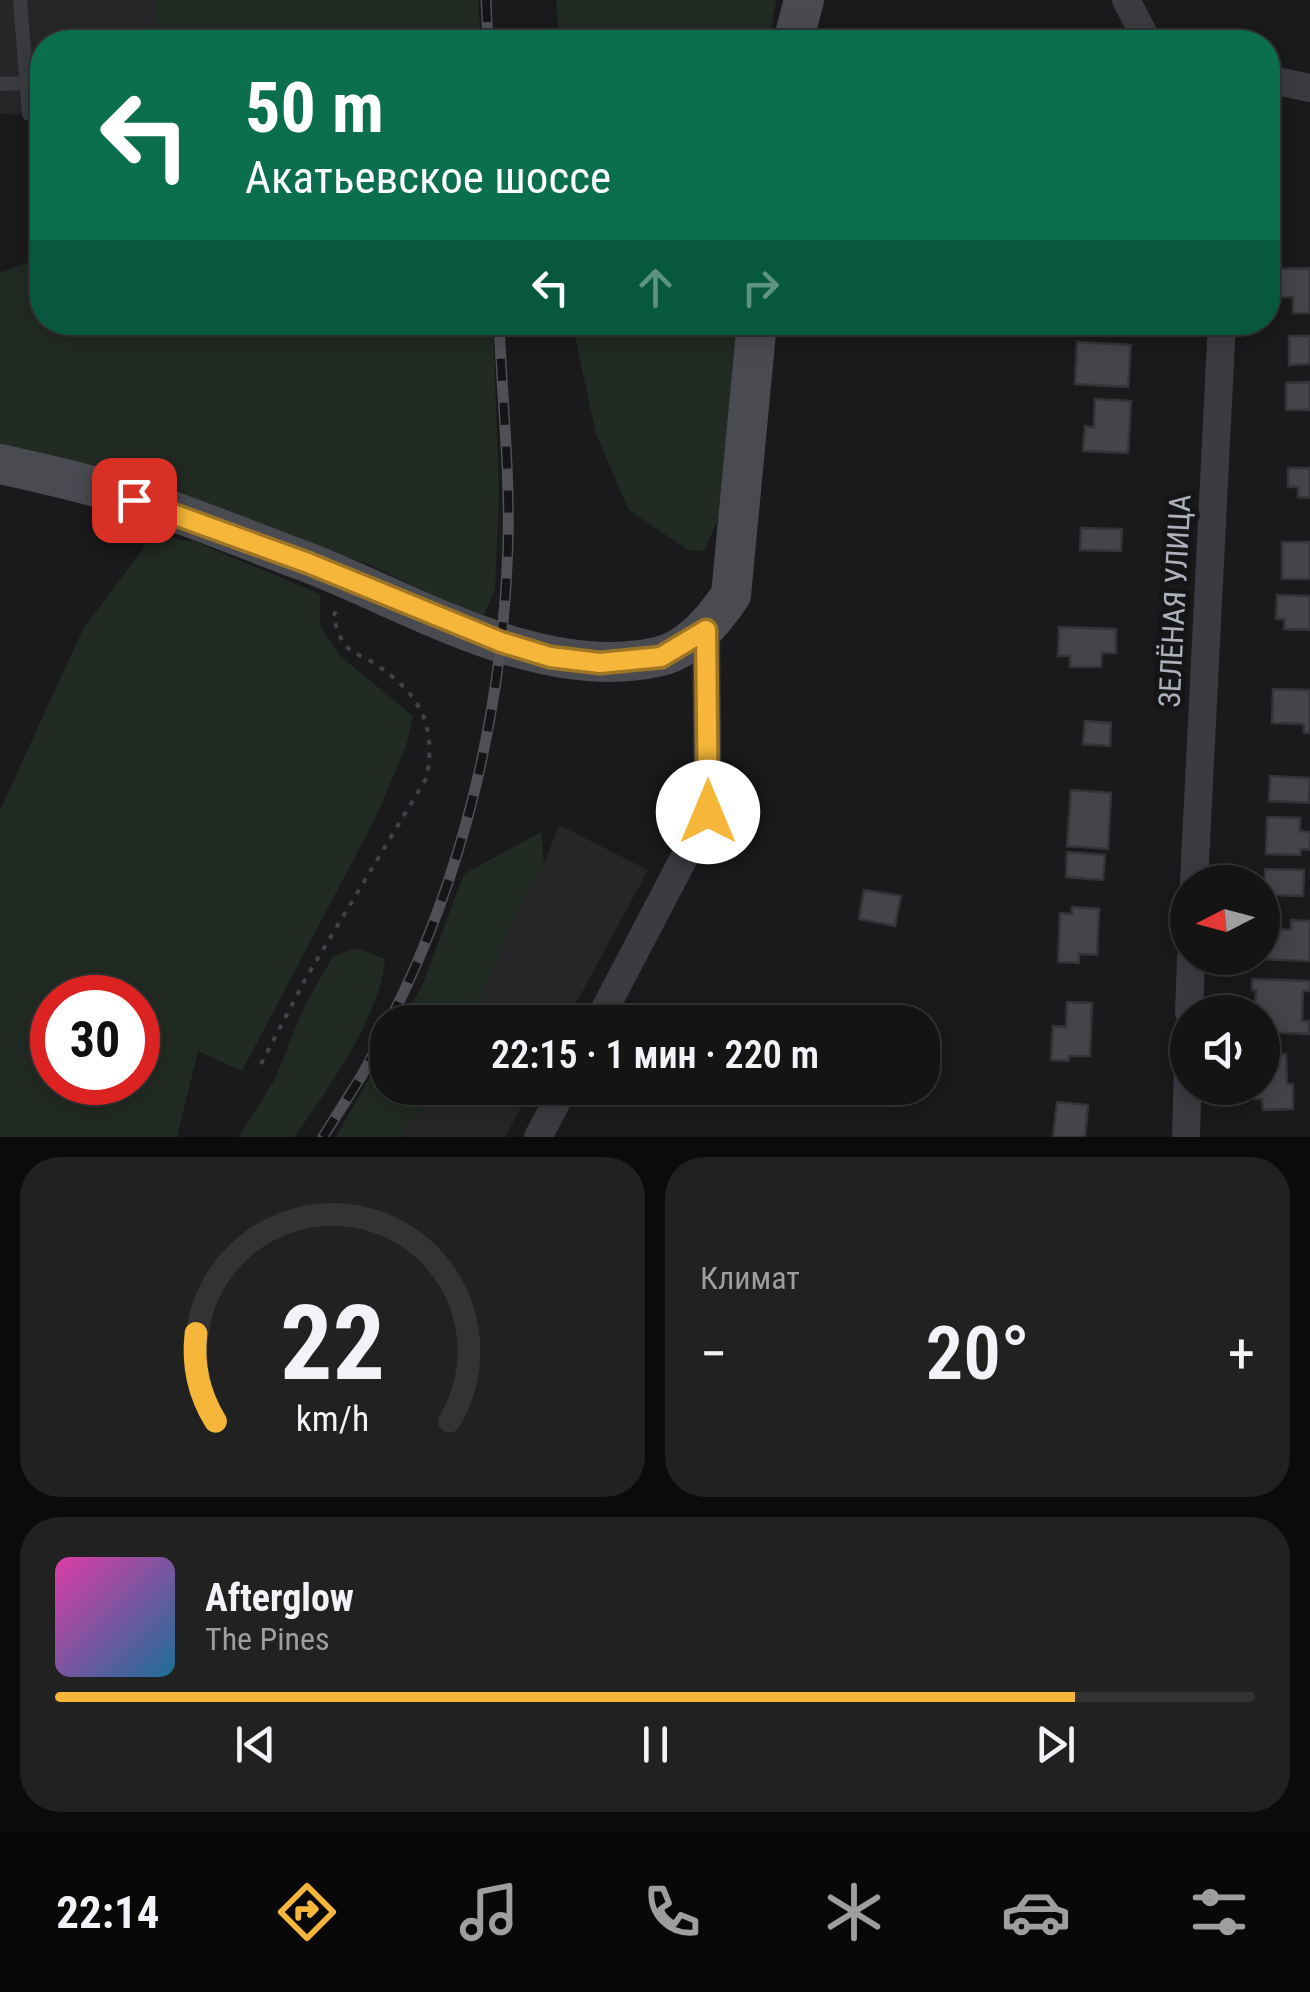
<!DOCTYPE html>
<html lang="ru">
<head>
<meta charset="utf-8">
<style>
	body { margin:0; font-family:"Roboto Condensed",sans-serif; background:#212122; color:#f1f3f6; height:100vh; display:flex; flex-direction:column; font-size:38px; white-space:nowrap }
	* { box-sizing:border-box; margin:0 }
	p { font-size:32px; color:#9d9ea0 }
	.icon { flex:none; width:55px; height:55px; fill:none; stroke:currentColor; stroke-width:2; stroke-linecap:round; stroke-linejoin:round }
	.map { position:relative; height:1137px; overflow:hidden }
	.details { display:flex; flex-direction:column; gap:20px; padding:20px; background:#0b0b0c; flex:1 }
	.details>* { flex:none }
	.banner { position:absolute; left:30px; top:30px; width:1250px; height:305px; border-radius:40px; box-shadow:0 5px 25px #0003,0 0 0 2px #333334; background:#0b6e4f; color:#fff; overflow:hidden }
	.needle { width:65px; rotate:264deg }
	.tools { position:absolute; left:1170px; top:865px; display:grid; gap:20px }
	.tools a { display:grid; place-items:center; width:110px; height:110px; border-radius:50%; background:#141415; box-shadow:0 5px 25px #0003,0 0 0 2px #333334; font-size:50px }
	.speed { position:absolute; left:30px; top:975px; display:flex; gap:20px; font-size:50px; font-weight:700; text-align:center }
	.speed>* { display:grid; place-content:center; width:130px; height:130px; border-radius:50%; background:#141415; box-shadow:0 5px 25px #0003,0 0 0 2px #333334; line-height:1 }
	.speed .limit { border:15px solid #d22; background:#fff; color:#111 }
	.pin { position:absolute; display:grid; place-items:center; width:85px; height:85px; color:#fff; margin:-42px; border-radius:20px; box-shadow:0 5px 15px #0006 }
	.me { position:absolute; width:110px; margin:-55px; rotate:0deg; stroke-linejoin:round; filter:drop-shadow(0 0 8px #0008) }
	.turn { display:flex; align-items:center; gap:35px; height:210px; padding:0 50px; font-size:45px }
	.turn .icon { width:130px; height:130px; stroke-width:2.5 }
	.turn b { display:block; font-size:70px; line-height:85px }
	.lanes { display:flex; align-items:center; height:95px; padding:0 50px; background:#0003; justify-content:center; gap:50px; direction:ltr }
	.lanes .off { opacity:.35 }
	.big { font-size:75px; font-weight:600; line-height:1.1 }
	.details .widget { flex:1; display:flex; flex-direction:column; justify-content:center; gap:15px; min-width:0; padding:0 35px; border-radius:40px; background:#212122 }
	.details .dial { align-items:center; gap:0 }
	.dial svg { height:260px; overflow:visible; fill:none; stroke:#333334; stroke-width:7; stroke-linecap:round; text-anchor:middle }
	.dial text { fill:#f1f3f6; stroke:none }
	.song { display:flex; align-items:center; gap:30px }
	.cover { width:120px; height:120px; border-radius:15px; background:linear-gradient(135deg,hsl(320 70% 55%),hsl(200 70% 35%)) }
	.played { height:10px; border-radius:5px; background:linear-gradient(90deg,#f5b639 85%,#333334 85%) }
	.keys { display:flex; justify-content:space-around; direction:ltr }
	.heat { display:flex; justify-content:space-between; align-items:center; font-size:55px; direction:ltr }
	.details .tiles { flex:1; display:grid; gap:20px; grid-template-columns:1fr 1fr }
	.widget:last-child { grid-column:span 2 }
	.trip { position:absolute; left:370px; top:1005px; width:570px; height:100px; border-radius:40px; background:#141415; box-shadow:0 5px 25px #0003,0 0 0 2px #333334; font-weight:600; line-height:100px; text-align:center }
	.menu { display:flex; height:160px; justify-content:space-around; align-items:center; background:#080808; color:#9d9ea0 }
	.menu .icon { width:70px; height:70px }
	.menu .selected { color:#f5b639 }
	.menu b { font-size:45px; color:#f1f3f6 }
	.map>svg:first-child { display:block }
</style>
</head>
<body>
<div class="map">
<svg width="1310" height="1137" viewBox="0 0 1310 1137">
	<rect width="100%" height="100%" fill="#1a1a1c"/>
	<g fill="#262629">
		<polygon points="0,0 155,0 158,42 42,42 42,115 0,114"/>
		<polygon points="559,825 648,870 566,1022 470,1022 472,1011 519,909 544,864"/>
		<polygon points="445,1088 532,1088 505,1137 401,1137 409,1122"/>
	</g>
	<g fill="#212a23" fill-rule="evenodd">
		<polygon points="155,0 478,0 481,42 158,42"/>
		<polygon points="556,0 776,0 769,42 559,42"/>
		<polygon points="42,257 42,322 493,323 499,493 495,590 484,615 468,612 370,565 317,547 0,451 0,273"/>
		<polygon points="572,323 740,323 726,502 704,551 688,550 628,509 596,434"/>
		<path d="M153,535l43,7 124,52v32l20,30 73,60 -7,30 -29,69 -135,256 -44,-20 -21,86h-177v-327l84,-183zM52,998h86v84h-86z"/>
		<polygon points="541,832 544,864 519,909 470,1022 401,1022 422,986 464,874"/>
		<path d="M357,948l28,11c-5,61 -57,127 -90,178h-56l36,-58 29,-72 29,-51z"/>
		<polygon points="387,1047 388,1088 445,1088 409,1122 401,1137 336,1137"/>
	</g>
	<g fill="#444549" stroke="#343438" stroke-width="2.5">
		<polygon points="1310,268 1310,313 1293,313 1293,297 1279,297 1278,269"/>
		<polygon points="1081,322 1136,322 1135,336 1081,332"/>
		<polygon points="1289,336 1310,336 1310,364 1289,365"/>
		<polygon points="1077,342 1131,345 1128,387 1075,384"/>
		<polygon points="1310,382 1310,410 1286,410 1286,383"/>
		<polygon points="1095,399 1131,401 1128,453 1083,451 1085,426 1094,427"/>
		<polygon points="1288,468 1310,468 1310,498 1298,497 1298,487 1288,487"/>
		<polygon points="1081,528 1122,529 1121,551 1080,550"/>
		<rect x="1282" y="542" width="28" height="37"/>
		<polygon points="1277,595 1310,596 1310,630 1284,629 1285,619 1276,619"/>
		<polygon points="1059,627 1116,629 1116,653 1102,653 1101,667 1070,667 1070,656 1058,656"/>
		<polygon points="1273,689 1310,690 1310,733 1304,733 1304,724 1272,723"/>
		<polygon points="1085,721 1111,723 1110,746 1083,744"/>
		<polygon points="1270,776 1310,778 1309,803 1269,801"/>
		<polygon points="1071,790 1111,793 1108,849 1067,846"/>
		<polygon points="1267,817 1300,818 1300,831 1310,832 1310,850 1301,849 1300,855 1266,854"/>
		<polygon points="1067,852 1105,855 1103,880 1066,877"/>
		<polygon points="1265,869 1304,870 1303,896 1264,895"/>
		<polygon points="864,890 901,896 895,926 859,919"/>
		<polygon points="1072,907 1099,909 1097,955 1079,954 1079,963 1058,962 1060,913 1072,914"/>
		<polygon points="1291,920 1310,921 1310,961 1259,959 1262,958 1262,928 1291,930"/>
		<polygon points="1252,979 1310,981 1310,991 1303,991 1302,1021 1309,1021 1309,1034 1262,1032 1262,1012 1255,1012 1256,990 1252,990"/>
		<polygon points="1067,1002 1092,1003 1090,1056 1069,1056 1069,1061 1051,1060 1053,1026 1066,1027"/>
		<polygon points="1286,1054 1287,1084 1293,1084 1293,1109 1263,1110 1262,1099 1254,1099 1254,1088 1262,1088 1262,1055"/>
		<polygon points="1057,1102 1088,1105 1085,1137 1053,1137"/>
	</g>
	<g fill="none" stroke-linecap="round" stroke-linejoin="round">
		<path stroke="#414348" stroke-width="4" stroke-dasharray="5 8" stroke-linecap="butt" d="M261,1064l45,-86 121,-201c9,-54 -7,-83 -53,-114 -8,-5 -20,-9 -27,-16 -7,-6 -10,-20 -14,-29l4,-11"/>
		<g stroke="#3b3c41" stroke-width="14">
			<polyline points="20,0 29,114"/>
			<polyline points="0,84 27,83"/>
		</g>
		<g stroke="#3b3c41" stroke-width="28">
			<polyline points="1126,0 1148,42"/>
			<polyline points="1268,79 1310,88"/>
			<polyline points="1194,882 1222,322"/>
			<polyline points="1189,1012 1191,958"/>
			<polyline points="598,1022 708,812 706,630"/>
			<polyline points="538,1137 564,1088"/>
			<polyline points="1186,1137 1188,1066"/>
		</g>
		<g stroke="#494b51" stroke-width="40">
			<polyline points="793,42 804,0"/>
			<path d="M0,464c32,7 64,14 96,23 69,18 140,49 208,74 108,41 234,122 353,96 33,-7 56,-36 74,-62l26,-273"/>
		</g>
		<defs>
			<g id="rail">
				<polyline points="486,0 488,42"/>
				<path d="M389,1022c75,-146 114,-313 119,-478 2,-73 -6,-148 -9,-222"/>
				<polyline points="323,1137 362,1075 388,1026"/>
			</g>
		</defs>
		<use href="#rail" stroke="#4e5056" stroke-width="11"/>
		<use href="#rail" stroke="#151517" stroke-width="8" stroke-dasharray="22" stroke-linecap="butt"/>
	</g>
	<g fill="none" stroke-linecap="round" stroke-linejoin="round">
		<defs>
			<polyline id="route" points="134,500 308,563 501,642 550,657 600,663 661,657 706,630 708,812"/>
		</defs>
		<use href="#route" stroke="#9f7625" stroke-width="25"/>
		<use href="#route" stroke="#f5b639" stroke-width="18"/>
	</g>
	<g text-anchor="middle" stroke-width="10" stroke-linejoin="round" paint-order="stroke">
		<g font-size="30" fill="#acb1bc" stroke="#151517">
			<text transform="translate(1175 601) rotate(-87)" y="10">ЗЕЛЁНАЯ УЛИЦА</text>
		</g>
	</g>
</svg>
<div class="tools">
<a><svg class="needle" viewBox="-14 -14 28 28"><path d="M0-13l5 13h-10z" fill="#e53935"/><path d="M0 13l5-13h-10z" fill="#9d9ea0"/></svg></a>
<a><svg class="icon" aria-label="sound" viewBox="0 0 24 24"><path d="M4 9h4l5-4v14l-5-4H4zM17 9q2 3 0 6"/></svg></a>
</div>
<div class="speed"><div class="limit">30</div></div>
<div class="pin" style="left:134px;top:500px;background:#d93025"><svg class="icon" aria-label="arrive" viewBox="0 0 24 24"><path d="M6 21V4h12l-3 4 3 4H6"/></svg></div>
<svg class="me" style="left:708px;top:812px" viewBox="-20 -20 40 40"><circle r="19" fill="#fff"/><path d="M0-13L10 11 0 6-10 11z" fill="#f5b639"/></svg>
<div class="trip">22:15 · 1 мин · 220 m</div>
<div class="banner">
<div class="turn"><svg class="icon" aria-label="left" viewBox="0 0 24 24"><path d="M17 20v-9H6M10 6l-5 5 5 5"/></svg><div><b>50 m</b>Акатьевское шоссе</div></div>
<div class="lanes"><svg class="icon" aria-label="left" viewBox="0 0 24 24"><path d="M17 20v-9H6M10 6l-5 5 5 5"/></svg><svg class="icon off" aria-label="ahead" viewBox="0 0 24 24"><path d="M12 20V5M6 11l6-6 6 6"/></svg><svg class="icon off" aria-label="right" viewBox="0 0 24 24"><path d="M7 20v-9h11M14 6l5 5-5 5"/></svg></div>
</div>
</div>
<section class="details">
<div class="tiles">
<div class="widget dial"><svg viewBox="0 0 100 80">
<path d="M14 69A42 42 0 1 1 86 69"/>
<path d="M14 69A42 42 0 0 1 8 42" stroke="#f5b639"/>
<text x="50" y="56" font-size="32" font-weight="700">22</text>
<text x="50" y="72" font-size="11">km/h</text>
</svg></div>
<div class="widget"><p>Климат</p>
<div class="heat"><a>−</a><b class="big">20°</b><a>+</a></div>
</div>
<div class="widget">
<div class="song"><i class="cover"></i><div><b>Afterglow</b><p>The Pines</p></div></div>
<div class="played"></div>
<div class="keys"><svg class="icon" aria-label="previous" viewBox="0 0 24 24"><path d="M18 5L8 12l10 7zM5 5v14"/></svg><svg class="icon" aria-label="pause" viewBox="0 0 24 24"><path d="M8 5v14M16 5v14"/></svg><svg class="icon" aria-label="next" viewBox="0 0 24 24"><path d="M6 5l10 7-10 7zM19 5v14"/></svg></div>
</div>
</div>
</section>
<nav class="menu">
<b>22:14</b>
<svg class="icon selected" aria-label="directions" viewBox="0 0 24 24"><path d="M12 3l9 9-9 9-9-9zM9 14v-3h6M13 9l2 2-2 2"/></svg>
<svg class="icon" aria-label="music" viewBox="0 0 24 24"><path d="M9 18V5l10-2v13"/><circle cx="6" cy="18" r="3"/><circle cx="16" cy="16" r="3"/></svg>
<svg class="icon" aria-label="phone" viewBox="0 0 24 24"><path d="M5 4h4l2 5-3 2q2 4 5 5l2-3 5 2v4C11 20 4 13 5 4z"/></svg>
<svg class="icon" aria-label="climate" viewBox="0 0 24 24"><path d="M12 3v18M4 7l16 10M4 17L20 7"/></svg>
<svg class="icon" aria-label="car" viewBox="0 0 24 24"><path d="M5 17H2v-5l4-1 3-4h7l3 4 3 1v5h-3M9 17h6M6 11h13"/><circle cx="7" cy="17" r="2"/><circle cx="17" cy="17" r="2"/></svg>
<svg class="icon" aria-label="filters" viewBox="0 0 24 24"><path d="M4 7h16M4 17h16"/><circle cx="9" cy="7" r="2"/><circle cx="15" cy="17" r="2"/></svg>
</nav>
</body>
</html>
